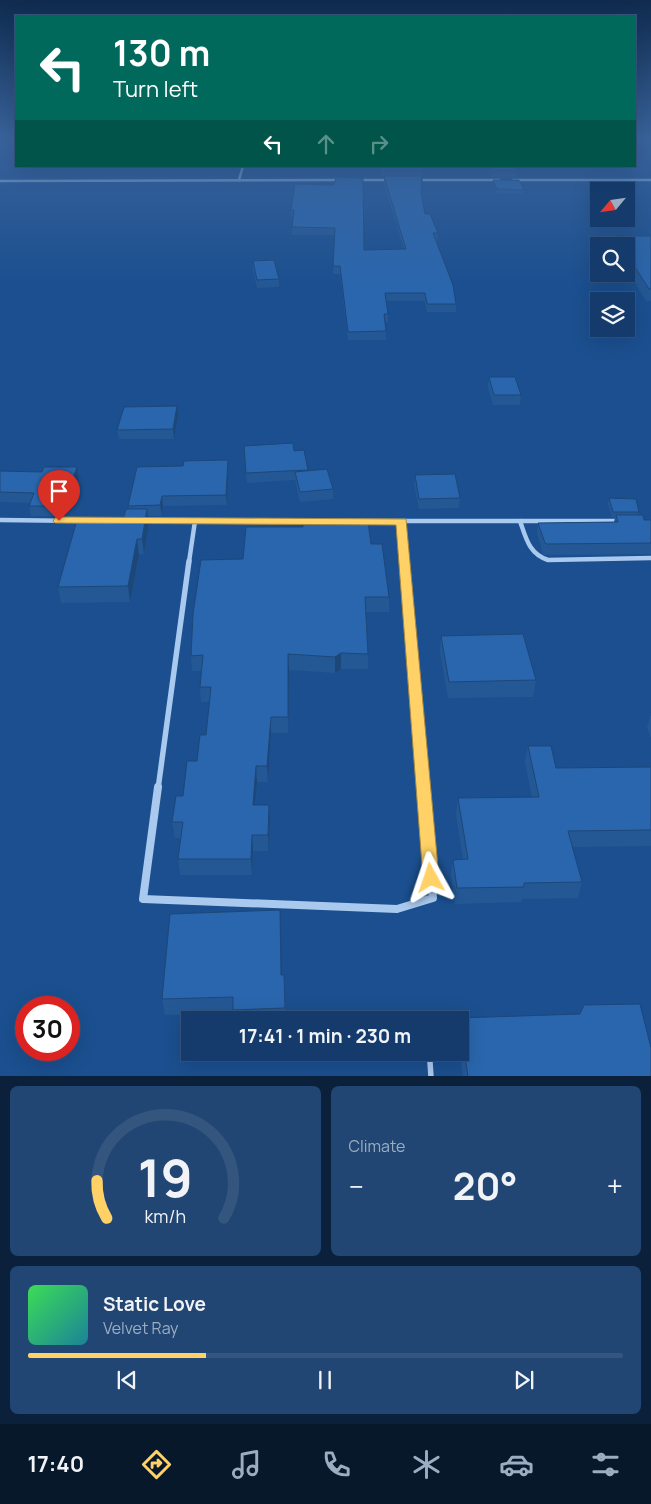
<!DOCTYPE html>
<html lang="en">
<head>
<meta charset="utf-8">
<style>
	body { margin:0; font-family:Manrope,sans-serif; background:#214673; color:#f1f3f6; height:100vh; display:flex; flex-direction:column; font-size:19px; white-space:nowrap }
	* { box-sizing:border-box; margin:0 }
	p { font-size:16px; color:#9dadc1 }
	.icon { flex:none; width:28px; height:28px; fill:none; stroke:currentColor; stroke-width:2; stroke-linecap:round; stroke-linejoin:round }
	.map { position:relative; height:1076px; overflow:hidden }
	.drawer { display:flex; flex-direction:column; gap:10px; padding:10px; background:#0b203b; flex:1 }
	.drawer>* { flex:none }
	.top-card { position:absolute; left:15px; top:15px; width:621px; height:152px; border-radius:0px; box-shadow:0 5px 20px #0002,0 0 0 1px #33557e; background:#00695c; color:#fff; overflow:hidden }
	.needle { width:32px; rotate:241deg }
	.fabs { position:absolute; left:590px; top:182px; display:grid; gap:10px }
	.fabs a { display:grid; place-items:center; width:45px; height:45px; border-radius:0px; background:#143b6b; box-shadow:0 5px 20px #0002,0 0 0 1px #33557e; font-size:25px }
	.speed { position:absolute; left:15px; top:996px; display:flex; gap:10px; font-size:25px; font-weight:700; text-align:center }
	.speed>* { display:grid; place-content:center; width:65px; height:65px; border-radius:50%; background:#143b6b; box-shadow:0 5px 20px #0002,0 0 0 1px #33557e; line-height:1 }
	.speed .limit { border:8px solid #d22; background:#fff; color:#111 }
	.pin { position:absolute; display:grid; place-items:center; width:42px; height:42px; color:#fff; margin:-51px -21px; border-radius:50% 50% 50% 0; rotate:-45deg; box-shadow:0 0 5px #0007 }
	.pin .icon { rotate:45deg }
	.me { position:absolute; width:55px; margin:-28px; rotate:355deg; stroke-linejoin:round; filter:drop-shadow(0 0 4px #0008) }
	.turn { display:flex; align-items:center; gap:18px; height:105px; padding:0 15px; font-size:22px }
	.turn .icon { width:65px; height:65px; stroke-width:2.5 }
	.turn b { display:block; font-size:35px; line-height:42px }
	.lanes { display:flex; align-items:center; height:48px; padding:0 15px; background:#0003; justify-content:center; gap:25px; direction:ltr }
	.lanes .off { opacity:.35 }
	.big { font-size:38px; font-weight:700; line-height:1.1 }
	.drawer .widget { flex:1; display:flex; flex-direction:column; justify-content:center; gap:8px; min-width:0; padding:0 18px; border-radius:8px; background:#214673 }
	.drawer .dial { align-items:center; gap:0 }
	.dial svg { height:130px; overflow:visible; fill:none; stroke:#33557e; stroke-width:7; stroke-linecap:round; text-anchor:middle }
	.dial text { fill:#f1f3f6; stroke:none }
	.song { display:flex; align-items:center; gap:15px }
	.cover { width:60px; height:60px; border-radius:8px; background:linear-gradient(135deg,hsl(130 70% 55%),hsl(190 70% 35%)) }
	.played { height:5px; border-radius:2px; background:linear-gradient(90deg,#ffd166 30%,#33557e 30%) }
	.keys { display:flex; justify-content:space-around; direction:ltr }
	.heat { display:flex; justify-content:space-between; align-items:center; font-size:28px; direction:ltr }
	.drawer .tiles { flex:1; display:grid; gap:10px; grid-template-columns:1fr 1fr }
	.widget:last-child { grid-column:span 2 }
	.trip { position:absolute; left:181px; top:1011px; width:288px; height:50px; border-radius:0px; background:#143b6b; box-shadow:0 5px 20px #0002,0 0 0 1px #33557e; font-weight:700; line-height:50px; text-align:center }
	.menu { display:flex; height:80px; justify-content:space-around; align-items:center; background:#08182b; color:#9dadc1 }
	.menu .icon { width:35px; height:35px }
	.menu .current { color:#ffd166 }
	.menu b { font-size:22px; color:#f1f3f6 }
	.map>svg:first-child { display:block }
</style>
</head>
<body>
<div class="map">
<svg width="651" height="1077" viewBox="0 0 651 1077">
	<rect width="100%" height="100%" fill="#1b4f8f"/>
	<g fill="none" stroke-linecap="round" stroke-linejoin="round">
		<polyline stroke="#a9c9ee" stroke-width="5.5" points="430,1062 431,1077"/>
		<g stroke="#a9c9ee" stroke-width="2.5">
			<polyline points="239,180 243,166"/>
			<polyline points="358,180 389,180"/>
			<polyline points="415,180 499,180"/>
			<polyline points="513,180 651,180"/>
			<polyline points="0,181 339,180"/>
		</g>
		<g stroke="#a9c9ee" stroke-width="4.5">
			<polyline points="0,520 83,521"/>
			<polyline points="142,521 621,521"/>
			<polyline points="402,521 405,562"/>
			<path d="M520,521c6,17 9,33 28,39l103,-2"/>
			<polyline points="189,562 195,521"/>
		</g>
		<g stroke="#a9c9ee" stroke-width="5.5">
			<polyline points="405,561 424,789"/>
			<polyline points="158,789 189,561"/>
		</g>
		<polyline stroke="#a9c9ee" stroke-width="8" points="158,787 143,899 397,909 433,898 424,787"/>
	</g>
	<g fill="#245895">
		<polygon points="379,166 424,166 421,193 425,214 438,233 437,241 436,241 456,304 456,312 427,312 425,301 387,301 388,314 388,322 385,322 386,331 386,340 348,340 340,274 333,274 335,235 292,235 292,227 293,217 291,217 291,210 295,184 364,250 404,249 384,184 384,177 382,177"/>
		<polygon points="488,166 515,166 517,170 516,177 491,177 487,169"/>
		<polygon points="493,180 524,190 523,194 497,193 493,183"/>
		<polygon points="616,236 651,236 651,301 646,301 626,268 626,246 614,246"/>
		<polygon points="253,261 279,279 279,287 257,288 253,270"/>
		<polygon points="489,377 521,395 520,405 493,405 488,387"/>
		<polygon points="178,416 174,439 119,439 117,430"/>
		<polygon points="304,450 308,470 333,489 333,499 300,502 295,480 247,483 244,456"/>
		<polygon points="228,460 228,470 227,505 163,506 162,516 148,516 149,524 144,554 139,554 130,602 61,603 58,587 123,520 129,509 128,506 183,466"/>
		<polygon points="0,471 79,477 65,516 31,516 29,506 30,503 0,502"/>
		<polygon points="415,475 460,498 459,508 419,509 414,485"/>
		<polygon points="609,498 639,512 639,515 644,520 651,520 651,554 545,555 543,554 537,533 538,523 614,522 615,517 612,517 608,504"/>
		<polygon points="371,544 389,597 389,612 366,612 368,654 368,669 341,669 335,673 289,670 288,733 271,733 268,782 257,782 256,805 269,805 270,821 268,851 253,851 252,875 180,875 178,859 181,838 175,838 172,822 206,735 210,702 201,702 200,687 201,671 192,671 191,656 243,559"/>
		<polygon points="441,636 536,680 533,697 448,698 440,652"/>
		<polygon points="650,716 651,716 651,738 647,728"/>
		<polygon points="528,746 556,768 651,767 651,846 572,847 582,882 578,898 522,899 521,902 455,904 451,876 453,860 463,860 456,814 458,798 532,797 525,762"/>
		<polygon points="281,926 281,975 284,975 286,1020 234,1020 233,1013 165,1015 162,999"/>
		<polygon points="459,1018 651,1077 463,1077 460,1052 460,1020 459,1020"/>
	</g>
	<g fill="#1d4779">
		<polygon points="177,406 178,416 174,439 173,429"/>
		<polygon points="228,460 228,470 227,505 226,495"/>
		<polygon points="77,467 79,477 65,516 63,506"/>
		<polygon points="162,496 163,506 162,516 160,505"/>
		<polygon points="147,509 149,524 144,554 142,539"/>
		<polygon points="137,539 139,554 130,602 128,586"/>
		<polygon points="341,653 341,669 335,673 335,657"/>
		<polygon points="288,654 289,670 288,733"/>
		<polygon points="271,717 271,733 268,782 267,766"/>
		<polygon points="256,766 257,782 254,821 253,805"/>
		<polygon points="269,805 270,821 268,851 268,835"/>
		<polygon points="252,835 253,851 252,875 251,859"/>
		<polygon points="280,910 281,926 282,991 281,975"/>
	</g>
	<g fill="#2a66ad" stroke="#1d4779">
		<polygon points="381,166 423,166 423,170 383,170"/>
		<polygon points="490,166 515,166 517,170 491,170"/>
		<polygon points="384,176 422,176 421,192 425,214 430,214 438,233 433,233 453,285 456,304 427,304 425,293 385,293 388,314 384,314 386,331 348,332 340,266 333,266 335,228 292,227 294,210 291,210 295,184 334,185 336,177 363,178 364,250 406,249"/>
		<polygon points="493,180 519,180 524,190 497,189"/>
		<polygon points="616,236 651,236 651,289 649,289 626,253 626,246 622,246"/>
		<polygon points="274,260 279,279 257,280 253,261"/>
		<polygon points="489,377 515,377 521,395 494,395"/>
		<polygon points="177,406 173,429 117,430 124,407"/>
		<polygon points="293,443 294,451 304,450 308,470 246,473 244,446"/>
		<polygon points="228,460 226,495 162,496 160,505 128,506 137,467 183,466 184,461"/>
		<polygon points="44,467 77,467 63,506 29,506 34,493 0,492 0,471 42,472"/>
		<polygon points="327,469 333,489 300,492 295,472"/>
		<polygon points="455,474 460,498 419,499 415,475"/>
		<polygon points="609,498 636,499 639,512 613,512"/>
		<polygon points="126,509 147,509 142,539 137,539 128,586 58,587 77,520 123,520"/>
		<polygon points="616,515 643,515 644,520 651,520 651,543 547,544 545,543 538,523 618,522"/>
		<polygon points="368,522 371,544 382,544 389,597 365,597 368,654 341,653 335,657 288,654 288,717 271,717 267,766 256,766 253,805 269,805 268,835 252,835 251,859 178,859 183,822 172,822 176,796 183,796 187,761 197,761 200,735 206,735 211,687 200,687 203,655 191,656 193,614 201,560 243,559 246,527 303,527 303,524"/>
		<polygon points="523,634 536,680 449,682 441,636"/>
		<polygon points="528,746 551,746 556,768 651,767 651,830 568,831 582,882 524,883 524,887 457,888 453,860 468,859 458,798 539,797"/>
		<polygon points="280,910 281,975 284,975 285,1008 233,1010 233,997 162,999 170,914"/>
		<polygon points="640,1004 651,1048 651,1077 468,1077 460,1020 459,1018 580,1014 584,1005"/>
	</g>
	<linearGradient id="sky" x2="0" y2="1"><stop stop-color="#0f2b4f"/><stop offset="0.48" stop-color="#39639b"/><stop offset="1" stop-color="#39639b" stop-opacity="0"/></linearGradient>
	<rect width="651" height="286" fill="url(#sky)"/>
	<polygon fill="#ffd166" stroke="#a68842" points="59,517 406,519 439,878 437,883 431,885 426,883 423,878 396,525 55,523 53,521 55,518"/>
</svg>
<div class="fabs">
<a><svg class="needle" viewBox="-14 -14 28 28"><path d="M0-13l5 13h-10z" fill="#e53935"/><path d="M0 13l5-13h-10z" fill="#9dadc1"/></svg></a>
<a><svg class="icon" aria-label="search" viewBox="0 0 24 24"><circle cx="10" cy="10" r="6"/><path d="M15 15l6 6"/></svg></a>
<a><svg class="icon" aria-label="layers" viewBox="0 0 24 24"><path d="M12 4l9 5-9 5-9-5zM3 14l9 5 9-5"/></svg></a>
</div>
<div class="speed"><div class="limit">30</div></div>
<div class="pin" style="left:59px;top:521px;background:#d93025"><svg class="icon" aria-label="arrive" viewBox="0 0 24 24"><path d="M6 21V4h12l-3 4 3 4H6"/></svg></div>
<svg class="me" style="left:431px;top:878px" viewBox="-20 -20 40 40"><path d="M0-17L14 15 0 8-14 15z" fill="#ffd166" stroke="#fff" stroke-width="4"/></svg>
<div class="trip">17:41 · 1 min · 230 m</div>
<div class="top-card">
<div class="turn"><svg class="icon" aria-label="left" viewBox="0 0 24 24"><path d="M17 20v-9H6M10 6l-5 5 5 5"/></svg><div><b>130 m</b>Turn left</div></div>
<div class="lanes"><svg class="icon" aria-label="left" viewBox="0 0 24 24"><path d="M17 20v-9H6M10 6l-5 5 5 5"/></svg><svg class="icon off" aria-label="ahead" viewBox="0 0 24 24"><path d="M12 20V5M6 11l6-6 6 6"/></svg><svg class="icon off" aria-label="right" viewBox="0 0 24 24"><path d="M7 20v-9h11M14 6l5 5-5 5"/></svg></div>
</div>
</div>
<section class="drawer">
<div class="tiles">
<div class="widget dial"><svg viewBox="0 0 100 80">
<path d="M14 69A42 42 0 1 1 86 69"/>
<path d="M14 69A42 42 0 0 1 8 46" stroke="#ffd166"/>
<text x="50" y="56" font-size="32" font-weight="700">19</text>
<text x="50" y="72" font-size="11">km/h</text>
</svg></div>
<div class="widget"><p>Climate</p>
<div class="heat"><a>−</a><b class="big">20°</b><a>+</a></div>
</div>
<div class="widget">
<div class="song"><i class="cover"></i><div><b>Static Love</b><p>Velvet Ray</p></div></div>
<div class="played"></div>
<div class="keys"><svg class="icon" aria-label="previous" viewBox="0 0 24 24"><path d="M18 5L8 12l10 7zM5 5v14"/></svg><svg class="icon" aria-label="pause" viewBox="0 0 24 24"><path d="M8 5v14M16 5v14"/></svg><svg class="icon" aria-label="next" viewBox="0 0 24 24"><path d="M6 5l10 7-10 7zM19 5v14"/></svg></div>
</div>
</div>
</section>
<nav class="menu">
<b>17:40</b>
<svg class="icon current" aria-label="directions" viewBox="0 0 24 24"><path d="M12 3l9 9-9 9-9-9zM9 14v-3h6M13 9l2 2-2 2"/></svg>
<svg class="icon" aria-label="music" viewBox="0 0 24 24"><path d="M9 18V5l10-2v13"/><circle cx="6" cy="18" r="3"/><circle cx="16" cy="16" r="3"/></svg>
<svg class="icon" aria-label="phone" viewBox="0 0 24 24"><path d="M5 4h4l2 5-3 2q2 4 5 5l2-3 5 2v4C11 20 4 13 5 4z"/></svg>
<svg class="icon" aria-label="climate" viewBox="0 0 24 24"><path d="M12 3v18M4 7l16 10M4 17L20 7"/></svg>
<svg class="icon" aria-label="car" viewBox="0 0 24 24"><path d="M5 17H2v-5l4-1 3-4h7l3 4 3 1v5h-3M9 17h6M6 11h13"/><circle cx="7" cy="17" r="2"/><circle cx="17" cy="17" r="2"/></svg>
<svg class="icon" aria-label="filters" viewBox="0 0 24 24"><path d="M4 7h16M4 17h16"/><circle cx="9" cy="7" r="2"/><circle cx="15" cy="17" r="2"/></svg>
</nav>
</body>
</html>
